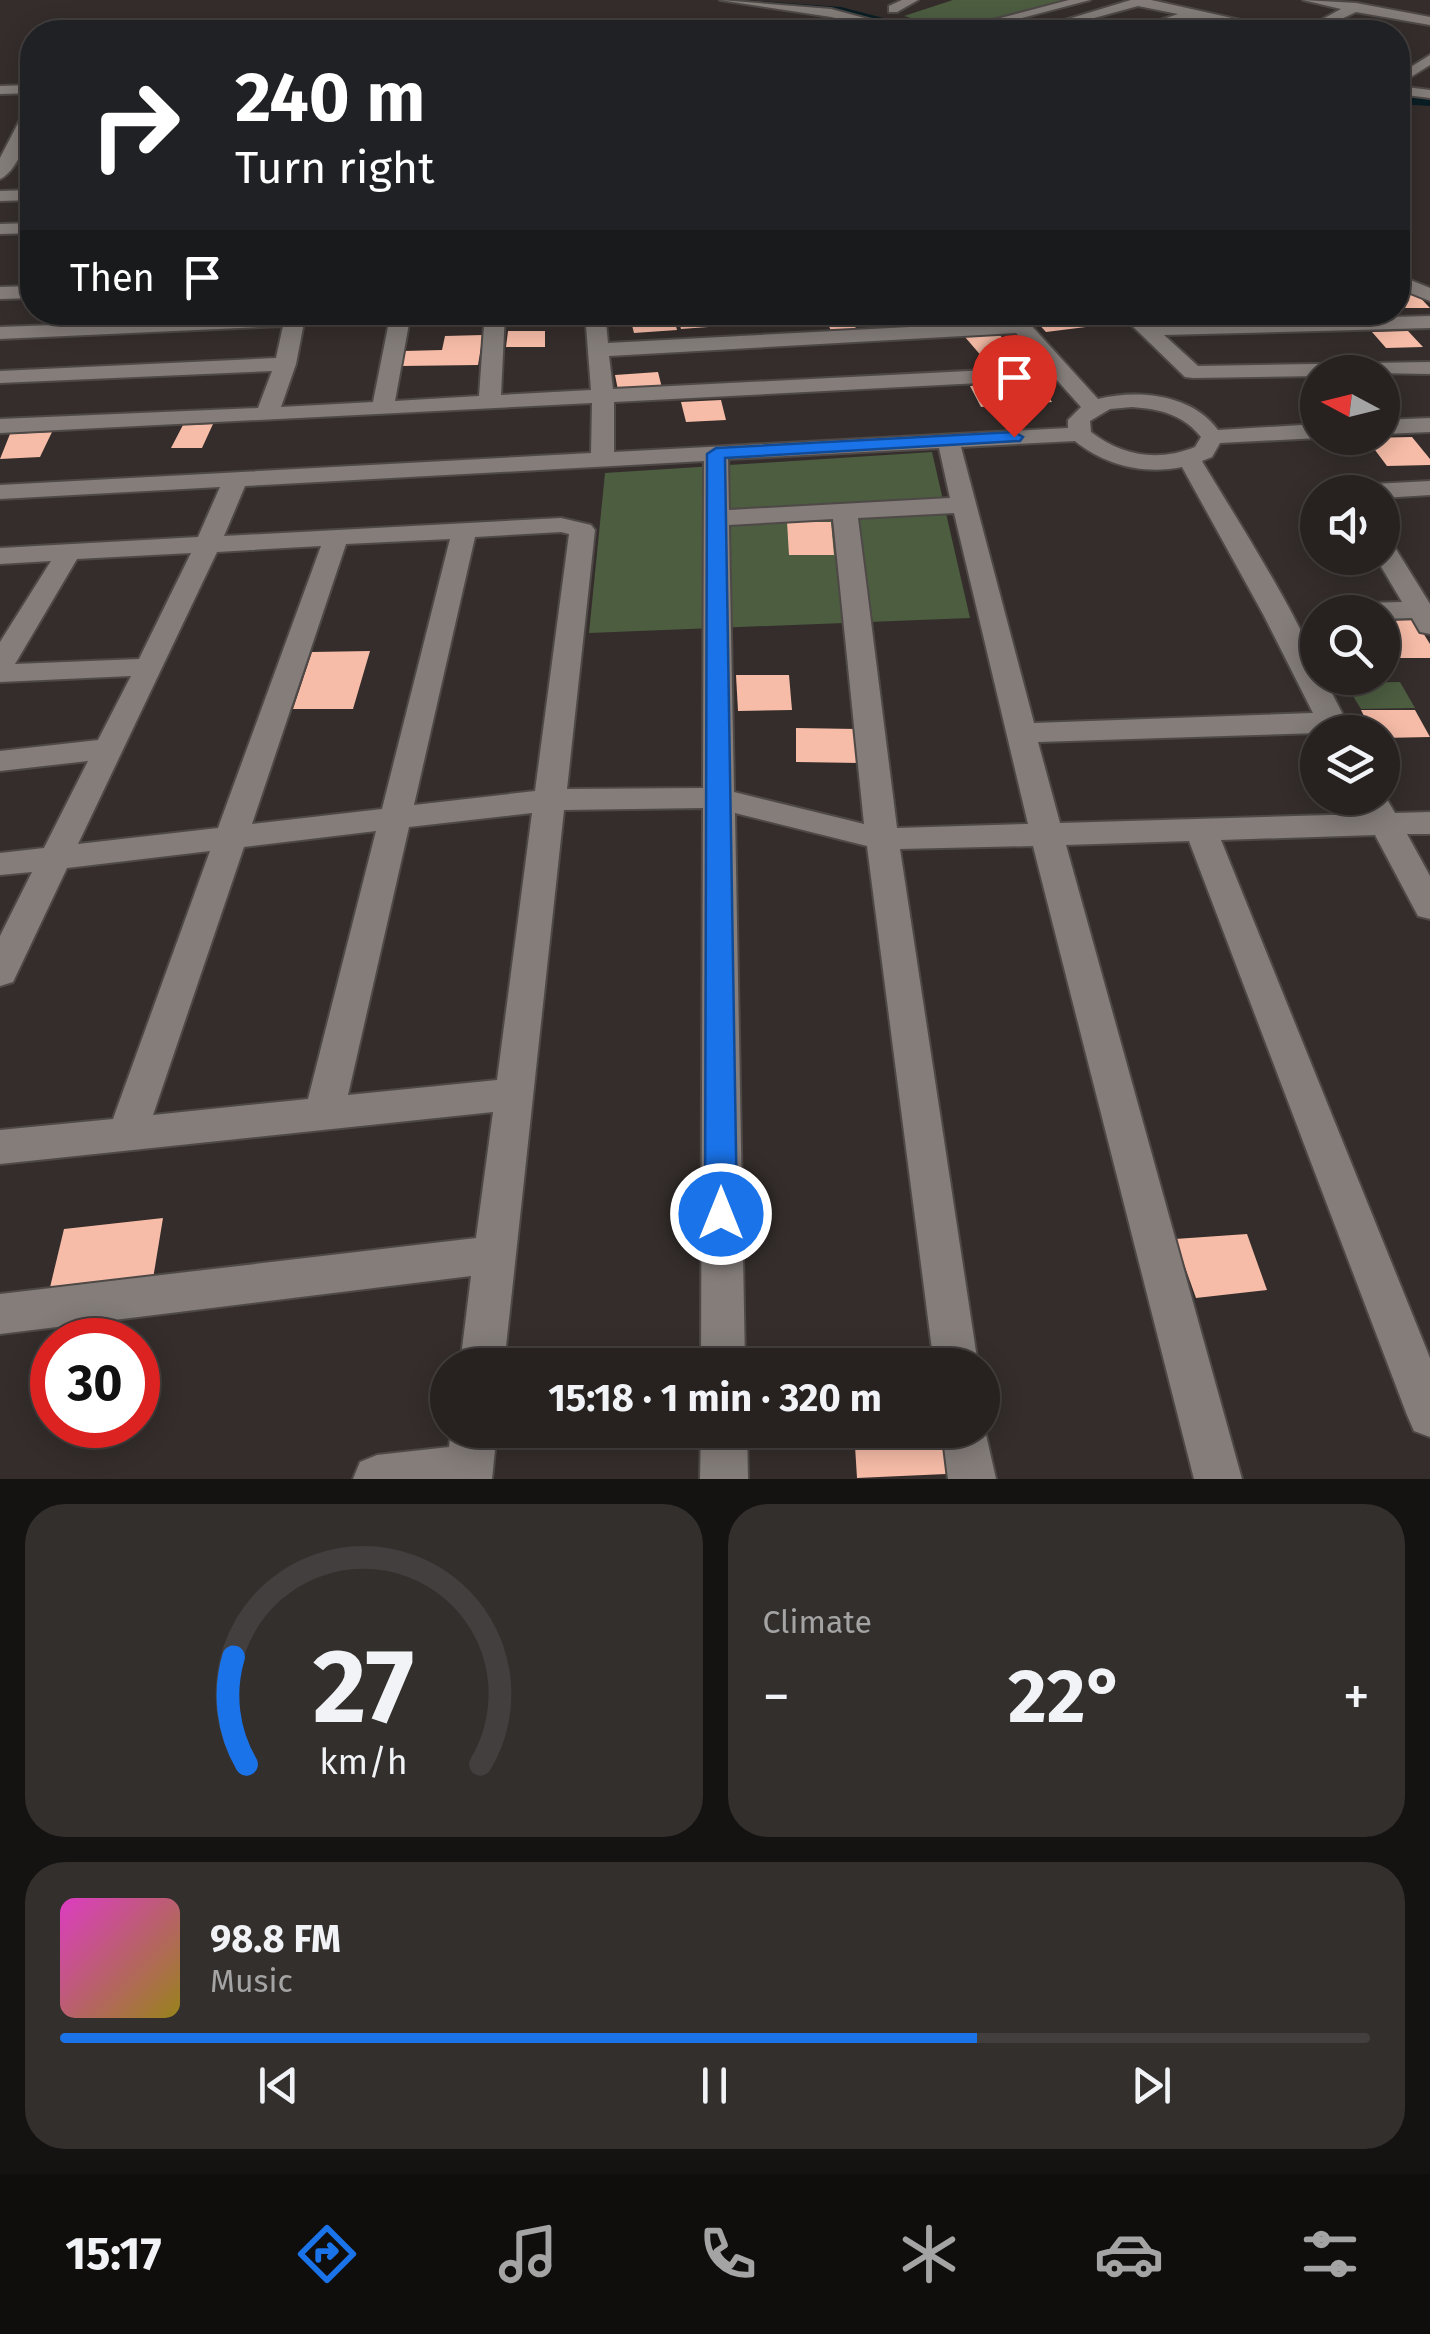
<!DOCTYPE html>
<html lang="en">
<head>
<meta charset="utf-8">
<style>
	body { margin:0; font-family:"Fira Sans",sans-serif; background:#332f2d; color:#f1f3f6; height:100vh; display:flex; flex-direction:column; font-size:38px; white-space:nowrap }
	* { box-sizing:border-box; margin:0 }
	p { font-size:32px; color:#a4a4a5 }
	.icon { flex:none; width:55px; height:55px; fill:none; stroke:currentColor; stroke-width:2; stroke-linecap:round; stroke-linejoin:round }
	.map { position:relative; height:1479px; overflow:hidden }
	.drawer { display:flex; flex-direction:column; gap:25px; padding:25px; background:#151312; flex:1 }
	.drawer>* { flex:none }
	.hud { position:absolute; left:20px; top:20px; width:1390px; height:305px; border-radius:40px; box-shadow:0 5px 25px #0003,0 0 0 2px #433f3e; background:#202124; color:#fff; overflow:hidden }
	.needle { width:65px; rotate:277deg }
	.buttons { position:absolute; left:1300px; top:355px; display:grid; gap:20px }
	.buttons a { display:grid; place-items:center; width:100px; height:100px; border-radius:50%; background:#272220; box-shadow:0 5px 25px #0003,0 0 0 2px #433f3e; font-size:50px }
	.speed { position:absolute; left:30px; top:1318px; display:flex; gap:20px; font-size:50px; font-weight:700; text-align:center }
	.speed>* { display:grid; place-content:center; width:130px; height:130px; border-radius:50%; background:#272220; box-shadow:0 5px 25px #0003,0 0 0 2px #433f3e; line-height:1 }
	.speed .limit { border:15px solid #d22; background:#fff; color:#111 }
	.pin { position:absolute; display:grid; place-items:center; width:85px; height:85px; color:#fff; margin:-102px -42px; border-radius:50% 50% 50% 0; rotate:-45deg; box-shadow:0 0 10px #0007 }
	.pin .icon { rotate:45deg }
	.me { position:absolute; width:110px; margin:-55px; rotate:0deg; stroke-linejoin:round; filter:drop-shadow(0 0 8px #0008) }
	.turn { display:flex; align-items:center; gap:35px; height:210px; padding:0 50px; font-size:45px }
	.turn .icon { width:130px; height:130px; stroke-width:2.5 }
	.turn b { display:block; font-size:70px; line-height:85px }
	.then { display:flex; align-items:center; height:95px; padding:0 50px; background:#0003; gap:20px; font-size:38px }
	.big { font-size:75px; font-weight:700; line-height:1.1 }
	.drawer .widget { flex:1; display:flex; flex-direction:column; justify-content:center; gap:15px; min-width:0; padding:0 35px; border-radius:40px; background:#332f2d }
	.drawer .dial { align-items:center; gap:0 }
	.dial svg { height:260px; overflow:visible; fill:none; stroke:#433f3e; stroke-width:7; stroke-linecap:round; text-anchor:middle }
	.dial text { fill:#f1f3f6; stroke:none }
	.song { display:flex; align-items:center; gap:30px }
	.cover { width:120px; height:120px; border-radius:15px; background:linear-gradient(135deg,hsl(310 70% 55%),hsl(50 70% 35%)) }
	.played { height:10px; border-radius:5px; background:linear-gradient(90deg,#1a73e8 70%,#433f3e 70%) }
	.keys { display:flex; justify-content:space-around; direction:ltr }
	.heat { display:flex; justify-content:space-between; align-items:center; font-size:55px; direction:ltr }
	.drawer .tiles { flex:1; display:grid; gap:25px; grid-template-columns:1fr 1fr }
	.widget:last-child { grid-column:span 2 }
	.trip { position:absolute; left:430px; top:1348px; width:570px; height:100px; border-radius:50px; background:#272220; box-shadow:0 5px 25px #0003,0 0 0 2px #433f3e; font-weight:700; line-height:100px; text-align:center }
	.tabs { display:flex; height:160px; justify-content:space-around; align-items:center; background:#100e0d; color:#a4a4a5 }
	.tabs .icon { width:70px; height:70px }
	.tabs .on { color:#1a73e8 }
	.tabs b { font-size:45px; color:#f1f3f6 }
	.map>svg:first-child { display:block }
</style>
</head>
<body>
<div class="map">
<svg width="1430" height="1479" viewBox="0 0 1430 1479">
	<rect width="100%" height="100%" fill="#342d2b"/>
	<g fill="#4c5d40">
		<polygon points="953,0 1065,0 952,30 904,16"/>
		<polygon points="932,452 970,618 589,633 605,473"/>
		<polygon points="1400,682 1415,708 1361,709 1345,683"/>
	</g>
	<g fill="none" stroke-linecap="round" stroke-linejoin="round">
		<g fill="#091e24" fill-rule="evenodd">
			<polygon points="745,0 841,7 937,32 914,32 841,15"/>
			<polygon points="1398,94 1430,96 1430,106 1398,104"/>
		</g>
	</g>
	<g fill="#f6bca7">
		<polygon points="1398,289 1412,289 1430,308 1398,308"/>
		<polygon points="672,312 677,330 634,333 629,314"/>
		<polygon points="676,312 731,312 736,325 681,329"/>
		<polygon points="1071,313 1086,327 1046,332 1033,318"/>
		<polygon points="851,319 859,334 834,336 826,321"/>
		<polygon points="508,331 545,331 545,347 506,347"/>
		<polygon points="1408,331 1423,347 1386,348 1372,332"/>
		<polygon points="483,335 478,365 401,366 404,351 442,350 445,336"/>
		<polygon points="1000,335 1017,355 983,358 965,337"/>
		<polygon points="658,372 663,392 619,395 615,375"/>
		<polygon points="1038,381 1052,402 981,407 970,386"/>
		<polygon points="721,400 726,420 686,422 681,402"/>
		<polygon points="213,424 202,448 171,448 183,425"/>
		<polygon points="52,432 40,457 0,459 10,434"/>
		<polygon points="1412,437 1430,459 1430,465 1387,466 1366,438"/>
		<polygon points="787,522 831,522 834,555 789,555"/>
		<polygon points="1415,620 1430,644 1430,658 1384,658 1382,621"/>
		<polygon points="370,651 353,709 293,709 312,652"/>
		<polygon points="736,675 789,675 792,710 738,711"/>
		<polygon points="1361,710 1415,710 1430,737 1382,738 1382,732 1372,732"/>
		<polygon points="796,728 857,729 860,763 796,762"/>
		<polygon points="163,1218 151,1291 46,1304 64,1229"/>
		<polygon points="1247,1234 1267,1290 1196,1298 1175,1239"/>
		<polygon points="854,1430 942,1430 946,1474 857,1478"/>
	</g>
	<g fill="none" stroke-linecap="round" stroke-linejoin="round">
		<defs>
			<g id="street">
				<polygon points="720,0 831,9 916,32 895,32 831,17"/>
				<polygon points="902,0 918,0 897,12 889,12 889,6"/>
				<polygon points="1069,0 1090,0 968,32 947,32"/>
				<path d="M1131,0h20l143,32c-34,2 -64,-13 -97,-14 -23,-1 -47,14 -71,14l52,-18 -40,-8 -77,21 -6,-4z"/>
				<polygon points="1303,0 1356,3 1430,17 1430,25 1356,12 1314,32 1299,32 1341,9"/>
				<polygon points="1430,55 1430,65 1398,85 1398,75"/>
				<polygon points="32,85 32,93 0,94 0,86"/>
				<polygon points="1398,86 1430,90 1430,98 1398,94"/>
				<path d="M32,106c1,20 -12,64 -32,73v-21l25,-48z"/>
				<polygon points="32,190 32,200 0,201 0,191"/>
				<polygon points="32,223 32,233 0,234 0,224"/>
				<polygon points="1398,275 1430,288 1430,301 1398,288"/>
				<polygon points="32,286 32,298 0,299 0,287"/>
				<path d="M88,312h20l-6,11 85,-5 3,-6h20l-2,5 98,-5 -10,52 -15,43 92,-5 18,-90h20l-16,89 84,-5 6,-84h20l-4,83 90,-5 -6,-78h20l3,31 397,-21 -3,-10h17l79,87c40,-10 94,-5 120,31l100,-6 1,14 -99,5 -8,14 -10,4c22,38 116,183 116,217h6l28,54 -314,10 22,81 304,-9 -8,-16h26v-7l13,22 35,-1v22h-23l23,42v43l-12,-3 -43,-81 -154,5 209,518v79l-16,-6 -7,-16 -218,-574 -123,4 176,634h-48l-161,-633 -133,3 78,516h-44l-67,-519 -132,-33 10,552h-44l2,-557 -139,2 -60,555h-44l11,-89 -471,58v-40l476,-56 17,-126 -493,52v-34l113,-11 97,-268 -143,17 -54,114 -13,4v-50l32,-64 -32,3v-22l44,-5 44,-87 -88,10v-20l98,-11 33,-64 -131,6v-40l51,-81 -51,3v-16l198,-11 22,-50 -220,12v-14l591,-32 1,-50 -592,30v-14l258,-11 14,-37 -272,12v-12l276,-13 7,-32 -283,13v-12l82,-3zM1016,333l29,34 -432,22 -4,-33zM1056,379l25,28 -13,13v8l-454,24v-50zM1132,407c27,2 51,7 69,30l-6,10c-37,15 -73,9 -104,-15l-1,-11 20,-12zM1075,441c29,24 69,34 107,26l81,147 50,99 -279,10 -73,-276zM939,448l11,50 -221,12 -1,-51zM704,461l-1,327 -136,1 28,-259 -4,-5 -30,-7 -337,18 21,-50zM954,513l74,311 -131,4 -39,-310zM833,519l31,305 -130,-32 -5,-267zM561,532l8,2 -34,257 -121,14 61,-268zM450,539l-68,270 -130,15 94,-280zM321,546l-103,282 -140,16 139,-292zM191,553l-52,106 -124,5 62,-105zM532,813l-35,267 -149,15 61,-268zM376,831l-68,268 -155,16 91,-268z"/>
				<polygon points="1118,312 1140,312 1151,323 1430,316 1430,328 1164,335 1198,366 1430,362 1430,374 1318,372 1318,376 1193,378 1185,377"/>
				<polygon points="1430,418 1430,432 1382,434 1382,420"/>
				<polygon points="1430,481 1430,495 1382,498 1382,492 1343,492 1355,485"/>
				<polygon points="1382,539 1391,541 1430,604 1430,634 1420,632 1412,618 1382,619 1382,612 1319,612 1332,604 1402,602 1376,558 1382,558"/>
				<polygon points="982,1417 996,1479 948,1479 942,1430 982,1430"/>
				<polygon points="451,1430 497,1430 492,1479 353,1479 360,1462 377,1455 449,1447"/>
				<polygon points="701,1430 747,1430 748,1479 700,1479"/>
			</g>
		</defs>
		<use href="#street" stroke="#4e4947" stroke-width="4"/>
		<use href="#street" fill="#847d7a" fill-rule="evenodd"/>
	</g>
	<polygon fill="#1a73e8" stroke="#114b97" stroke-width="2.5" points="1014,432 1023,437 1020,441 725,458 737,1214 732,1223 721,1227 710,1223 705,1214 707,454 716,448"/>
</svg>
<div class="buttons">
<a><svg class="needle" viewBox="-14 -14 28 28"><path d="M0-13l5 13h-10z" fill="#e53935"/><path d="M0 13l5-13h-10z" fill="#a4a4a5"/></svg></a>
<a><svg class="icon" aria-label="sound" viewBox="0 0 24 24"><path d="M4 9h4l5-4v14l-5-4H4zM17 9q2 3 0 6"/></svg></a>
<a><svg class="icon" aria-label="search" viewBox="0 0 24 24"><circle cx="10" cy="10" r="6"/><path d="M15 15l6 6"/></svg></a>
<a><svg class="icon" aria-label="layers" viewBox="0 0 24 24"><path d="M12 4l9 5-9 5-9-5zM3 14l9 5 9-5"/></svg></a>
</div>
<div class="speed"><div class="limit">30</div></div>
<div class="pin" style="left:1014px;top:437px;background:#d93025"><svg class="icon" aria-label="arrive" viewBox="0 0 24 24"><path d="M6 21V4h12l-3 4 3 4H6"/></svg></div>
<svg class="me" style="left:721px;top:1214px" viewBox="-20 -20 40 40"><circle r="17" fill="#1a73e8" stroke="#fff" stroke-width="3"/><path d="M0-11L8 9 0 5-8 9z" fill="#fff"/></svg>
<div class="trip">15:18 · 1 min · 320 m</div>
<div class="hud">
<div class="turn"><svg class="icon" aria-label="right" viewBox="0 0 24 24"><path d="M7 20v-9h11M14 6l5 5-5 5"/></svg><div><b>240 m</b>Turn right</div></div>
<div class="then">Then<svg class="icon" aria-label="arrive" viewBox="0 0 24 24"><path d="M6 21V4h12l-3 4 3 4H6"/></svg></div>
</div>
</div>
<section class="drawer">
<div class="tiles">
<div class="widget dial"><svg viewBox="0 0 100 80">
<path d="M14 69A42 42 0 1 1 86 69"/>
<path d="M14 69A42 42 0 0 1 10 36" stroke="#1a73e8"/>
<text x="50" y="56" font-size="32" font-weight="700">27</text>
<text x="50" y="72" font-size="11">km/h</text>
</svg></div>
<div class="widget"><p>Climate</p>
<div class="heat"><a>−</a><b class="big">22°</b><a>+</a></div>
</div>
<div class="widget">
<div class="song"><i class="cover"></i><div><b>98.8 FM</b><p>Music</p></div></div>
<div class="played"></div>
<div class="keys"><svg class="icon" aria-label="previous" viewBox="0 0 24 24"><path d="M18 5L8 12l10 7zM5 5v14"/></svg><svg class="icon" aria-label="pause" viewBox="0 0 24 24"><path d="M8 5v14M16 5v14"/></svg><svg class="icon" aria-label="next" viewBox="0 0 24 24"><path d="M6 5l10 7-10 7zM19 5v14"/></svg></div>
</div>
</div>
</section>
<nav class="tabs">
<b>15:17</b>
<svg class="icon on" aria-label="directions" viewBox="0 0 24 24"><path d="M12 3l9 9-9 9-9-9zM9 14v-3h6M13 9l2 2-2 2"/></svg>
<svg class="icon" aria-label="music" viewBox="0 0 24 24"><path d="M9 18V5l10-2v13"/><circle cx="6" cy="18" r="3"/><circle cx="16" cy="16" r="3"/></svg>
<svg class="icon" aria-label="phone" viewBox="0 0 24 24"><path d="M5 4h4l2 5-3 2q2 4 5 5l2-3 5 2v4C11 20 4 13 5 4z"/></svg>
<svg class="icon" aria-label="climate" viewBox="0 0 24 24"><path d="M12 3v18M4 7l16 10M4 17L20 7"/></svg>
<svg class="icon" aria-label="car" viewBox="0 0 24 24"><path d="M5 17H2v-5l4-1 3-4h7l3 4 3 1v5h-3M9 17h6M6 11h13"/><circle cx="7" cy="17" r="2"/><circle cx="17" cy="17" r="2"/></svg>
<svg class="icon" aria-label="filters" viewBox="0 0 24 24"><path d="M4 7h16M4 17h16"/><circle cx="9" cy="7" r="2"/><circle cx="15" cy="17" r="2"/></svg>
</nav>
</body>
</html>
